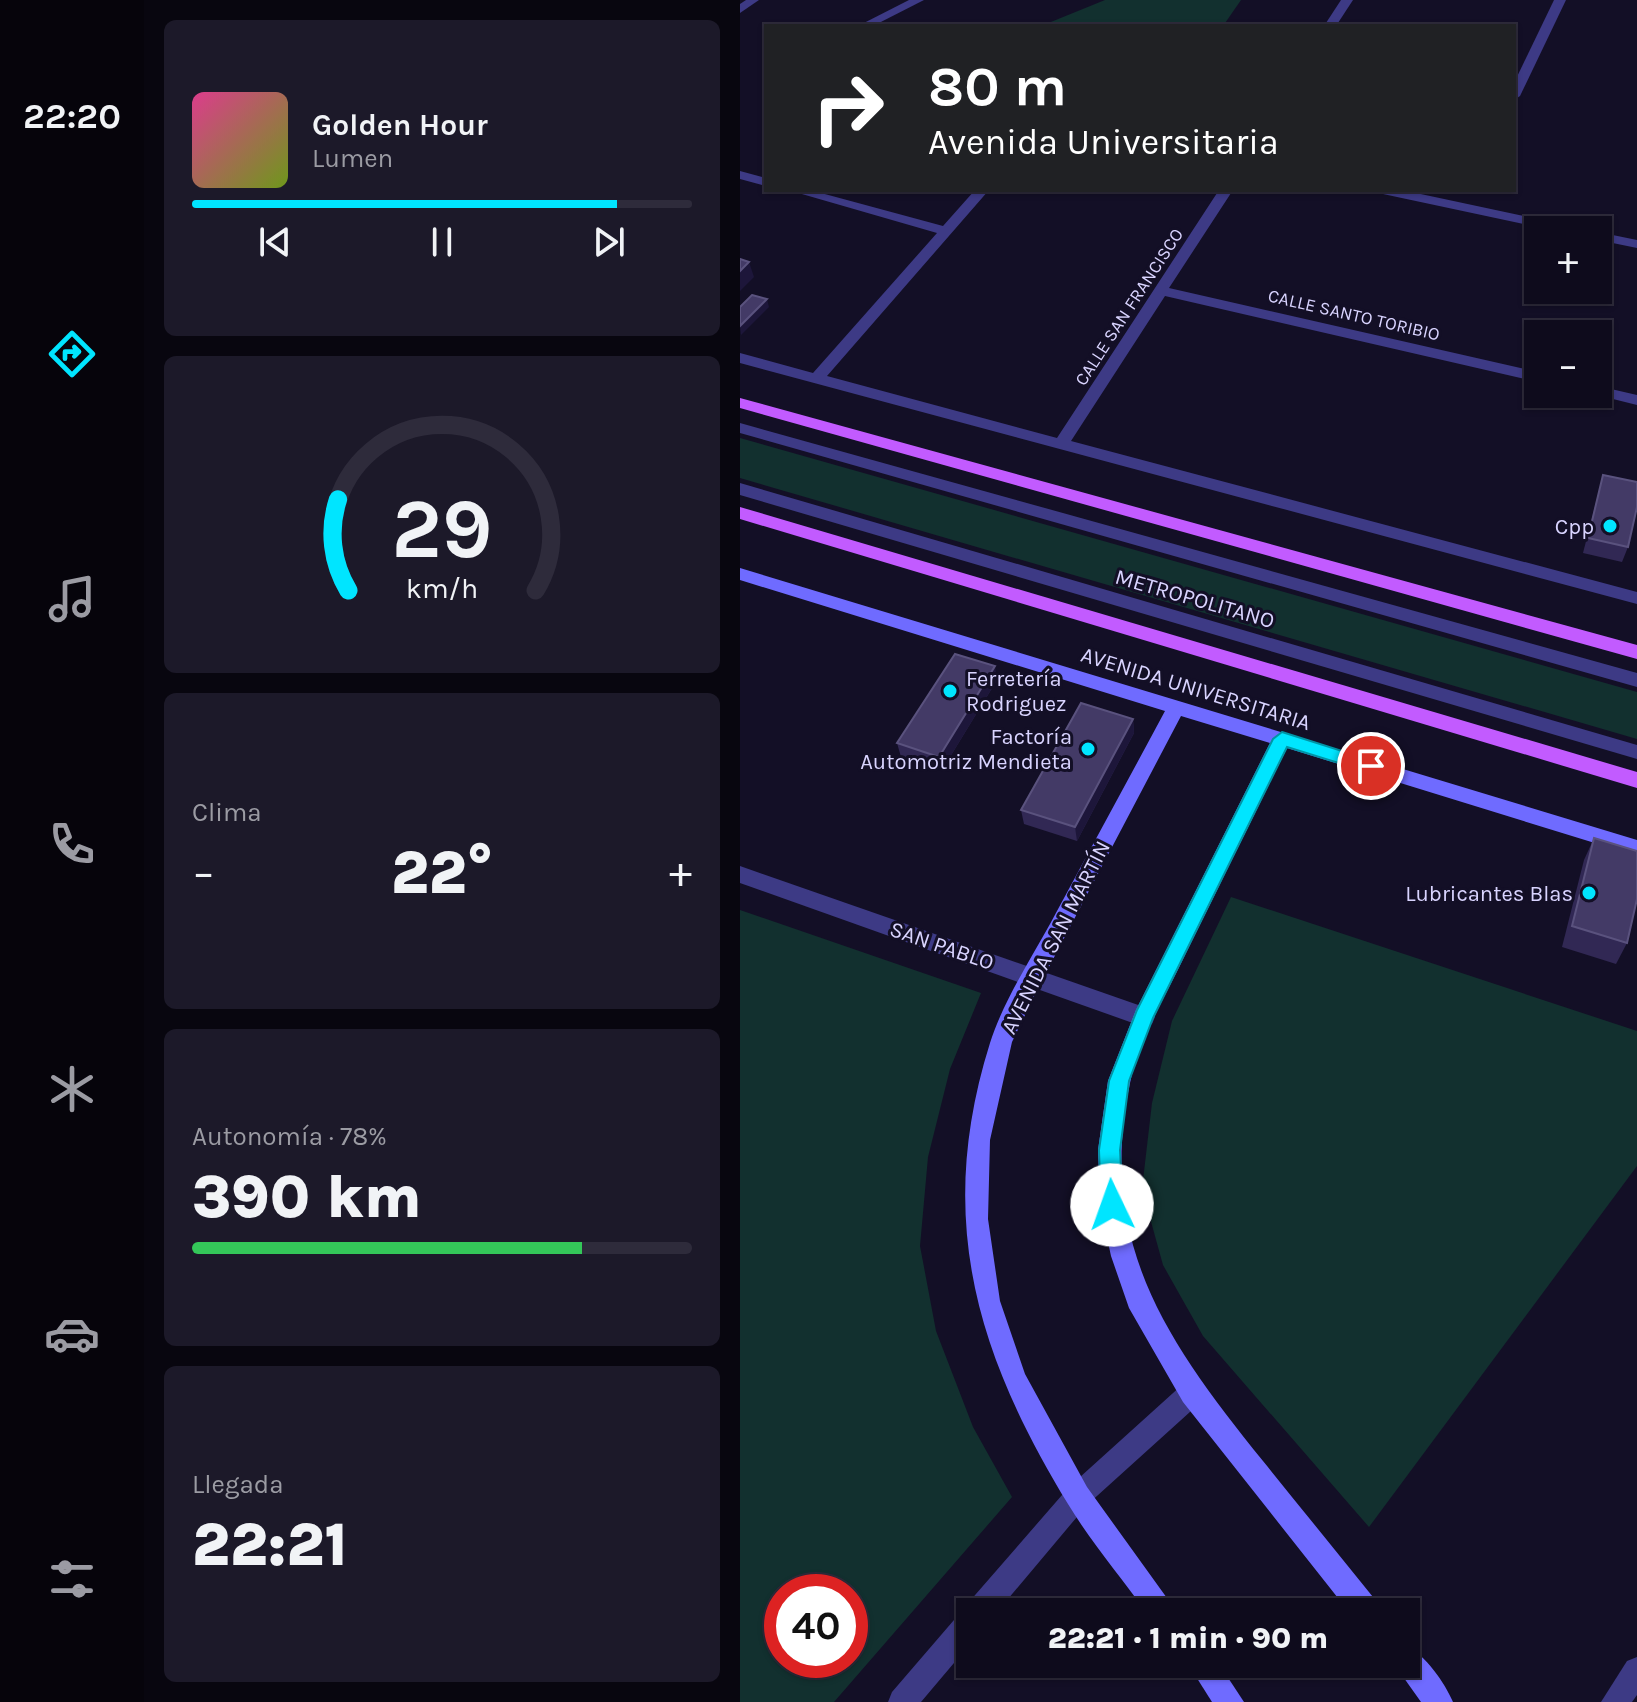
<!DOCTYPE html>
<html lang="es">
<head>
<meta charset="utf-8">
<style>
	body { margin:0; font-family:Karla,sans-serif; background:#1c1929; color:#f1f3f6; height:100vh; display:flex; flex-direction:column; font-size:30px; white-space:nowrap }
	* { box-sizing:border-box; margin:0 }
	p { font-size:26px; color:#9b9ba3 }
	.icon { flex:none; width:44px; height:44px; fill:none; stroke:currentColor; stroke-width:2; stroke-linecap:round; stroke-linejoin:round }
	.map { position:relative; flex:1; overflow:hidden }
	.panel { display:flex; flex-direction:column; gap:20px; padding:20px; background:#08060f; width:596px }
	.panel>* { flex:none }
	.banner { position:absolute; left:24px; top:24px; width:752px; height:168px; border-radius:0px; box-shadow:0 2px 6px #0004,0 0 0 2px #2e2b3b; background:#202124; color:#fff; overflow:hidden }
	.buttons { position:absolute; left:784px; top:216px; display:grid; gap:16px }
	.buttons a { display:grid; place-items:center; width:88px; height:88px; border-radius:0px; background:#0e0b1c; box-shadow:0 2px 6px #0004,0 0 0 2px #2e2b3b; font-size:40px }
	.speed { position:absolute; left:24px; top:1574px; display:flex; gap:16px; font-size:40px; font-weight:700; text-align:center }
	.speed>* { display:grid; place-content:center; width:104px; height:104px; border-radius:50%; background:#0e0b1c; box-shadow:0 2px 6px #0004,0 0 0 2px #2e2b3b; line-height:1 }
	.speed .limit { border:12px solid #d22; background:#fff; color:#111 }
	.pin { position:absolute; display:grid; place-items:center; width:68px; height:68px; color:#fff; margin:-34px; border:4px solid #fff; border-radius:50%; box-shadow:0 2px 8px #0007 }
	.me { position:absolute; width:88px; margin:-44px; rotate:357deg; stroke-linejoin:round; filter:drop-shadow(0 0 6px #0008) }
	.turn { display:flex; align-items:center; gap:28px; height:168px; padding:0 32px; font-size:36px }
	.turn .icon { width:104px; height:104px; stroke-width:2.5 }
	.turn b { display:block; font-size:56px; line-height:68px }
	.big { font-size:60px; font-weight:800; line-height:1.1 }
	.panel .widget { flex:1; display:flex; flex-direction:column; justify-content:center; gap:12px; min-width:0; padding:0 28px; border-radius:12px; background:#1c1929 }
	.panel .dial { align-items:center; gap:0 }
	.dial svg { height:208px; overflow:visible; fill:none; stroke:#2e2b3b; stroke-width:7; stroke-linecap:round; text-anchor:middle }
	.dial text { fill:#f1f3f6; stroke:none }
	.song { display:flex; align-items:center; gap:24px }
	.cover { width:96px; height:96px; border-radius:12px; background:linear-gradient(135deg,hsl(330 70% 55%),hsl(80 70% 35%)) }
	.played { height:8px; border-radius:4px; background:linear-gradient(90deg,#00e5ff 85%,#2e2b3b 85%) }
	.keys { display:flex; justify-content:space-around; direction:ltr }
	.heat { display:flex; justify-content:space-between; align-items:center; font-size:44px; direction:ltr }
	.charge { height:12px; border-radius:6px; background:linear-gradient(90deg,#34c759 78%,#2e2b3b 0) }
	.trip { position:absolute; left:216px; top:1598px; width:464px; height:80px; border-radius:0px; background:#0e0b1c; box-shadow:0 2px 6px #0004,0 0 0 2px #2e2b3b; font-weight:800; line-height:80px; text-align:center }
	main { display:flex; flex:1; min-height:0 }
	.tabs { display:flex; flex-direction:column; width:144px; justify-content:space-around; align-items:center; background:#06040b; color:#9b9ba3 }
	.tabs .icon { width:56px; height:56px }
	.tabs .active { color:#00e5ff }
	.tabs b { font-size:36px; color:#f1f3f6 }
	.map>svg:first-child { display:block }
</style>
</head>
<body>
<main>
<nav class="tabs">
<b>22:20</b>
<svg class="icon active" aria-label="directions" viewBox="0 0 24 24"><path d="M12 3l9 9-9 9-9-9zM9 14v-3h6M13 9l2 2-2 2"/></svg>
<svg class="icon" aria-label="music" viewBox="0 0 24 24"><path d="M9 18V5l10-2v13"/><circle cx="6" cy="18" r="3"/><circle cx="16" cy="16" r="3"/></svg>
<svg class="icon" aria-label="phone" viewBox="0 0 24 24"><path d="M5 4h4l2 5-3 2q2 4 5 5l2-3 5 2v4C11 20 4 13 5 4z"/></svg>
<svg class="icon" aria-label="climate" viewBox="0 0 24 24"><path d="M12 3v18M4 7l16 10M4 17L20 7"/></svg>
<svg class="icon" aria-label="car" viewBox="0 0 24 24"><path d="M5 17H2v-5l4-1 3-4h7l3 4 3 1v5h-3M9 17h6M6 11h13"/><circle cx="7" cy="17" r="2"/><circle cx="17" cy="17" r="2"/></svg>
<svg class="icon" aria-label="filters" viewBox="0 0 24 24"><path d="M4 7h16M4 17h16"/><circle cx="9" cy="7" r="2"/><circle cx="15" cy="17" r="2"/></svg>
</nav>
<section class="panel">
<div class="widget">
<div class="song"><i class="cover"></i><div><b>Golden Hour</b><p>Lumen</p></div></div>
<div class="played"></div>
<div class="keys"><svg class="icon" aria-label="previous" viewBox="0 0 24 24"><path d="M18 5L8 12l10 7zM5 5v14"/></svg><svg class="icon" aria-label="pause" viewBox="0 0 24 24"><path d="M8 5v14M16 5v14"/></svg><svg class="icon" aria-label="next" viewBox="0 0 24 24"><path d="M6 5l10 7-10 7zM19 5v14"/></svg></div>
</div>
<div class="widget dial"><svg viewBox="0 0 100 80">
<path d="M14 69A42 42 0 1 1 86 69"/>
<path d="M14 69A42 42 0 0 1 10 34" stroke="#00e5ff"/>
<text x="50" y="56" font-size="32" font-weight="700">29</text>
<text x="50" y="72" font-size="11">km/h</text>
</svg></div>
<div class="widget"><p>Clima</p>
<div class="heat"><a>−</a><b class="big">22°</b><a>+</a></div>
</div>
<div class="widget"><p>Autonomía · 78%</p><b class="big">390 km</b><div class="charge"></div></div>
<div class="widget"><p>Llegada</p><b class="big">22:21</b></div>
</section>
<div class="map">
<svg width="897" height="1702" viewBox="0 0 897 1702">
	<rect width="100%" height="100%" fill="#130f26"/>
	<g fill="#12302f" fill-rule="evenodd">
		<polygon points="365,0 501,0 483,26 301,26"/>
		<polygon points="0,438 897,692 897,739 0,478"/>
		<polygon points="491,897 897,1031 897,1166 629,1527 463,1336 423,1265 402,1189 412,1103 432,1021"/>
		<path d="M0,910l241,83 -31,76 -22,88 -8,89 16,85 37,96 39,70 -178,205h-94zM110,1592v68h-68v-68z"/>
	</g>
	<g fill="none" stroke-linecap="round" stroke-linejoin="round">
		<g fill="#3d3a85" fill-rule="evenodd">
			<polygon points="0,423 897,673 897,687 0,433"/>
			<polygon points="0,483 897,745 897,759 0,495"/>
		</g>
		<g fill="#3d3a85" fill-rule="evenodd">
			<polygon points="6,0 19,0 0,13 0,4"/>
			<polygon points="169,0 184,0 133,26 118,26"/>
			<polygon points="601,0 613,0 596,26 584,26"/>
			<polygon points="814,0 826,0 780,96 774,100 774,83"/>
			<polygon points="0,171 26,178 26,186 0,179"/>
			<polygon points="48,190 70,190 203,226 235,190 249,190 87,376 317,438 479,190 493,190 429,288 798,372 798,382 425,296 331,441 897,592 897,604 0,363 0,353 73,373 197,233"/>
			<polygon points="636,190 662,190 831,226 838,230 812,230 643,194"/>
			<polygon points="858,232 897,240 897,248 858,240"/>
			<polygon points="858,386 897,395 897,405 853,394 858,394"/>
			<polygon points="0,866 404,1007 412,1010 415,1017 412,1024 404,1027 0,883"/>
			<polygon points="452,1380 461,1384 465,1393 461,1402 347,1505 257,1612 230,1612 230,1644 181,1702 148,1702 152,1692 220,1613 226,1611 229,1602 329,1487 443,1384"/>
			<polygon points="897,1657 897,1695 892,1702 861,1702 887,1661"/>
		</g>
		<g fill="#6f6bff" fill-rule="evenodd">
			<path d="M0,568l897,272v16l-350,-108c-34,69 -68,138 -102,207 -19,40 -46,84 -55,128 -34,160 38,260 133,378 38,47 76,94 114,141l4,10h-32l-166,-210 -54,-94 -18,-52 -11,-51 -2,-55 10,-69 28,-71 134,-267 -89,-27 -141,268 -28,58 -22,98 -2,79 12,82 25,73 62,113 90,125h-31c-26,-36 -55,-70 -78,-108 -92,-151 -133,-286 -78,-461 13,-41 39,-81 60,-119 38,-71 77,-142 115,-213l-425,-131z"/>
			<path d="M666,1646c19,8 39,37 47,56h-32l-27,-38h12z"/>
			<polygon points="448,1664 479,1664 504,1702 472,1702"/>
		</g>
		<g fill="#c25bff" fill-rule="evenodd">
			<polygon points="0,398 897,645 897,659 0,408"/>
			<polygon points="0,507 897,772 897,788 0,519"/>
		</g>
	</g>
	<g fill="#312854">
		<polygon points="863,475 888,547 882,562 843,553"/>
		<polygon points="257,680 202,770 161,757 157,743"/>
		<polygon points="393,719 394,733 337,841 284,824 281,810"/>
		<polygon points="854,838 887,943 876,964 822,947 844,860"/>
	</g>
	<g fill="#1d163a">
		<polygon points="9,262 14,277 0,291 0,271"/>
		<polygon points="27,299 29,307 1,335 0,326"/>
		<polygon points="255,666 257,680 202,770 199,757"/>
		<polygon points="393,719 394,733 337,841 335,827"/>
	</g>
	<g fill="#433a66" stroke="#5a527e" stroke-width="2">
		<polygon points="0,259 9,262 0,271"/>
		<polygon points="12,295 27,299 0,326 0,307"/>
		<polygon points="863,475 897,482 897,507 888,547 848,538"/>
		<polygon points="215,654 255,666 199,757 157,743"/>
		<polygon points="341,703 393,719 335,827 281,810"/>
		<polygon points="854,838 897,851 897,899 887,943 832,926"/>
	</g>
	<polygon fill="#00e5ff" stroke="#0095a6" stroke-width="2" points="542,732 637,762 640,766 631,773 547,747 413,1018 389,1081 380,1150 383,1205 380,1213 372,1216 365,1213 361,1205 359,1150 369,1081 397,1010 533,739"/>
	<g fill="#00e5ff" stroke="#130f26" stroke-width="3">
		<circle cx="870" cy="526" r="8"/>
		<circle cx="210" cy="691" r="8"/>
		<circle cx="348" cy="749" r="8"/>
		<circle cx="849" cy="893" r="8"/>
	</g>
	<g text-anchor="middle" stroke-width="6" stroke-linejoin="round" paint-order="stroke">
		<g font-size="18" fill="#d9d4ff" stroke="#130f26">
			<text transform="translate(389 307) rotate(-57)" y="6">CALLE SAN FRANCISCO</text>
			<text transform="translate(614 315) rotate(13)" y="6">CALLE SANTO TORIBIO</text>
		</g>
		<g font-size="22" fill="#d9d4ff" stroke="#130f26" text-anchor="end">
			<text x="854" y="534">Cpp</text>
			<text x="226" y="686" text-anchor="start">Ferretería<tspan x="226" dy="25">Rodriguez</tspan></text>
			<text x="332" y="744">Factoría<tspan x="332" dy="25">Automotriz Mendieta</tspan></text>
			<text x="833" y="901">Lubricantes Blas</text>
		</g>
		<g font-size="22" fill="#d9d4ff" stroke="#130f26">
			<text transform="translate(455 598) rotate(16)" y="8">METROPOLITANO</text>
			<text transform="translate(456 688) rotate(17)" y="8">AVENIDA UNIVERSITARIA</text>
			<text transform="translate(315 937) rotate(-63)" y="8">AVENIDA SAN MARTÍN</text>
			<text transform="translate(202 945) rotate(19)" y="8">SAN PABLO</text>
		</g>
	</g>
</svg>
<div class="buttons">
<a>+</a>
<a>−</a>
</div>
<div class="speed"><div class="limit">40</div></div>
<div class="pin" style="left:631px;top:766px;background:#d93025"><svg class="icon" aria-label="arrive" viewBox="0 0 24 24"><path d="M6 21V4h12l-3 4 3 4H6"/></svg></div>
<svg class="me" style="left:372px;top:1205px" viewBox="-20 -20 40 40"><circle r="19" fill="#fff"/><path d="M0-13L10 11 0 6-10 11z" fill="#00e5ff"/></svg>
<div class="trip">22:21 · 1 min · 90 m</div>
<div class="banner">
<div class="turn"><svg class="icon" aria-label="right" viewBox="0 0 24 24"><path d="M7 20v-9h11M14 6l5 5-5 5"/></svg><div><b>80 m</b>Avenida Universitaria</div></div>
</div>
</div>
</main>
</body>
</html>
